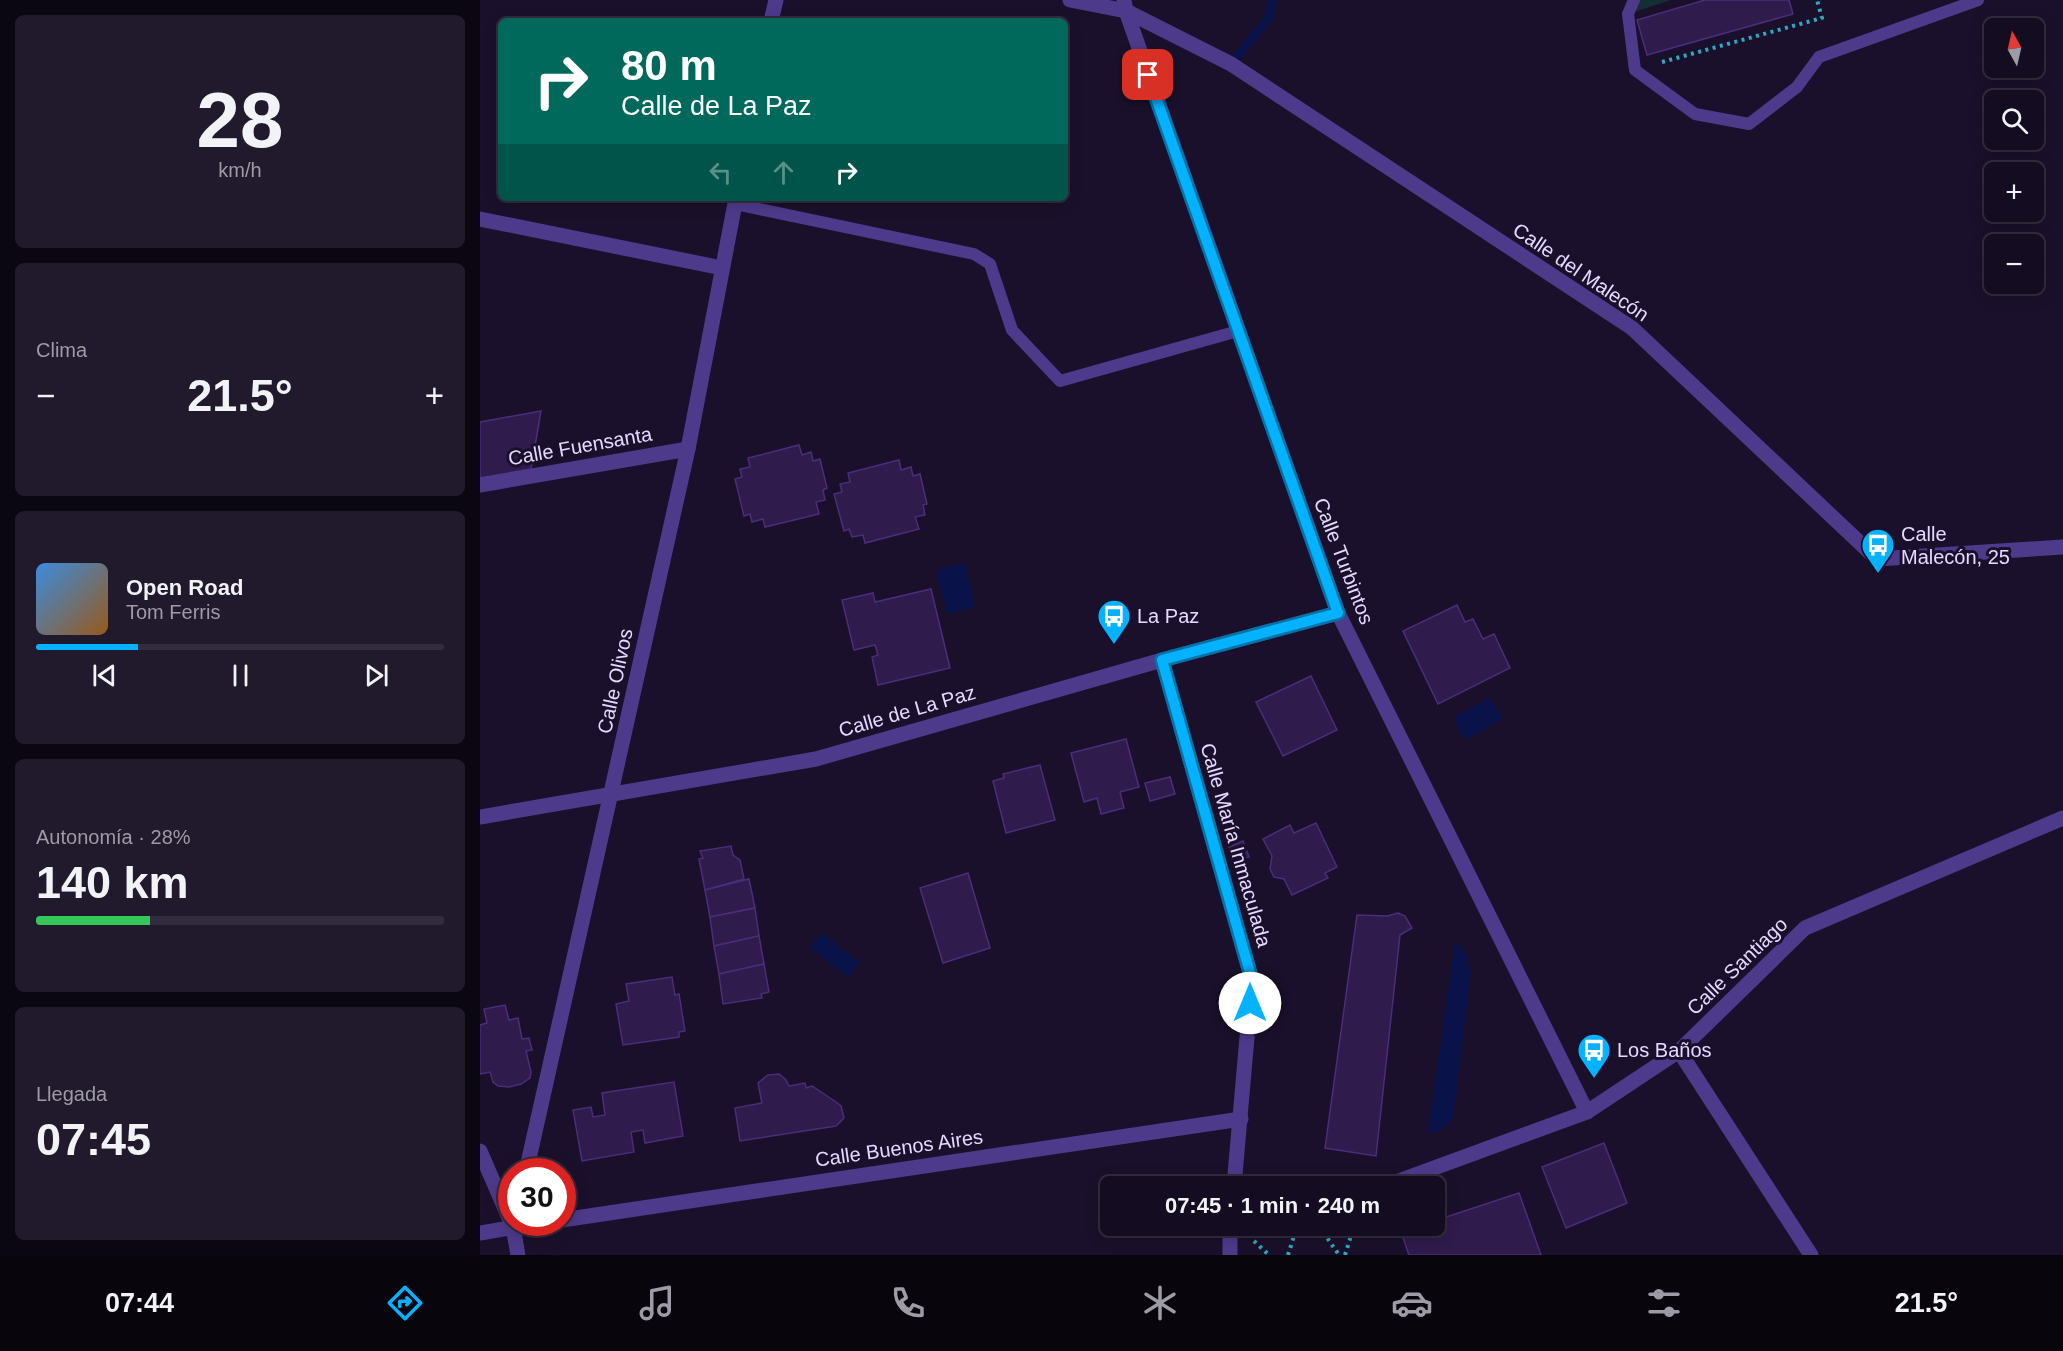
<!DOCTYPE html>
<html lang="es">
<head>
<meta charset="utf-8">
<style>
	body { margin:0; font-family:Helvetica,sans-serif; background:#211a2d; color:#f1f3f6; height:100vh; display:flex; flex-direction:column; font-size:22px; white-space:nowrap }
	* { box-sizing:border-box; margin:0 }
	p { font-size:20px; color:#9d9ba5 }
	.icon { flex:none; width:33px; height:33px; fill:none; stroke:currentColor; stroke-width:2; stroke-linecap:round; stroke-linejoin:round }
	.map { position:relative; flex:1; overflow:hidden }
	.side { display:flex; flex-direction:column; gap:15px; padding:15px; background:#0b0712; width:480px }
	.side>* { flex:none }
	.top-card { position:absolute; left:18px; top:18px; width:570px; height:183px; border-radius:9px; box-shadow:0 3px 15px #0003,0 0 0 2px #332c3e; background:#00695c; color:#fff; overflow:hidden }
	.needle { width:39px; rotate:352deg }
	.tools { position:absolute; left:1504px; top:18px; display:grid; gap:12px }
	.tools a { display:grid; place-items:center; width:60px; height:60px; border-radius:9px; background:#140c20; box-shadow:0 3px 15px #0003,0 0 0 2px #332c3e; font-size:30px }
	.speed { position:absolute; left:18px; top:1158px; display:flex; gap:12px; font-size:30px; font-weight:700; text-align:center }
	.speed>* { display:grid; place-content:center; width:78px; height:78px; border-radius:50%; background:#140c20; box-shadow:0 3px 15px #0003,0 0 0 2px #332c3e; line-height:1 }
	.speed .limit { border:9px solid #d22; background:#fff; color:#111 }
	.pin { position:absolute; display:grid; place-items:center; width:51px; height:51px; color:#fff; margin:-26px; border-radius:12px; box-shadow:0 3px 9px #0006 }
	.me { position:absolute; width:66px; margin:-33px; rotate:0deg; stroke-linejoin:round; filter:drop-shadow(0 0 4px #0008) }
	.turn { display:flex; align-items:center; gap:21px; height:126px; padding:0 24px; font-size:27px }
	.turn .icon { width:78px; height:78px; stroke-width:2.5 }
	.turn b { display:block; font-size:42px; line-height:51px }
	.lanes { display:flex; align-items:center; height:57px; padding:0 24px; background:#0003; justify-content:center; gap:30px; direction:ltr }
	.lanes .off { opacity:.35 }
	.big { font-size:45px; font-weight:700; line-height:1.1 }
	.side .widget { flex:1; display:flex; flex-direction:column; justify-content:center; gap:9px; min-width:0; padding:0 21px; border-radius:9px; background:#211a2d }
	.side .dial { align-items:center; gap:0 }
	.dial b { font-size:78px; line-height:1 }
	.song { display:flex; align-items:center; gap:18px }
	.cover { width:72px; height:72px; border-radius:9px; background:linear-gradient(135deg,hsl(210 70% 55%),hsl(30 70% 35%)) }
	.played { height:6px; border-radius:3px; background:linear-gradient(90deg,#05b2ff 25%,#332c3e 25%) }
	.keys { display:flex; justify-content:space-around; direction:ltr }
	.heat { display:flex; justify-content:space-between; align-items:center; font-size:33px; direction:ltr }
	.charge { height:9px; border-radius:4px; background:linear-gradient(90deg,#34c759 28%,#332c3e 0) }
	.trip { position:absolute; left:620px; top:1176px; width:345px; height:60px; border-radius:9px; background:#140c20; box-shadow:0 3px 15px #0003,0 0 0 2px #332c3e; font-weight:700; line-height:60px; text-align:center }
	.tab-bar { display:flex; height:96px; justify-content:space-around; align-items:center; background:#08050d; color:#9d9ba5 }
	.tab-bar .icon { width:42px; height:42px }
	.tab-bar .active { color:#05b2ff }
	.tab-bar b { font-size:27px; color:#f1f3f6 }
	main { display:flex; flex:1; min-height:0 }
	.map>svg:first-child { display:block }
</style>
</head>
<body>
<main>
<section class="side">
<div class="widget dial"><b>28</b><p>km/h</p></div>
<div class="widget"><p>Clima</p>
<div class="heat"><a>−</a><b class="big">21.5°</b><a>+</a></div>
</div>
<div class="widget">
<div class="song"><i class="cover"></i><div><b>Open Road</b><p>Tom Ferris</p></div></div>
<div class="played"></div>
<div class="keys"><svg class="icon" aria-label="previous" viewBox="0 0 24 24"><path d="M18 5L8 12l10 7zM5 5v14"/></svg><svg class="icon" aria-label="pause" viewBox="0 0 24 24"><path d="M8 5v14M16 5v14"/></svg><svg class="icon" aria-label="next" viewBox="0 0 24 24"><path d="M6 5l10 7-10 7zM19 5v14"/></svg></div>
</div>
<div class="widget"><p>Autonomía · 28%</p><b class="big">140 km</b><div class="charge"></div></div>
<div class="widget"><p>Llegada</p><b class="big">07:45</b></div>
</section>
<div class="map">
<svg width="1583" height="1255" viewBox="0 0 1583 1255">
	<rect width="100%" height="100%" fill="#1a102b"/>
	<polygon fill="#132f35" points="1154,0 1191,0 1148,14"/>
	<g fill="#09134a">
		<polygon points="485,563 495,607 467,614 456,570"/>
		<polygon points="1010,698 1022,719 985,740 974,717"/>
		<polygon points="341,933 380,962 368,977 330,948"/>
		<polygon points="975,942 987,956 988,965 991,972 973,1120 962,1127 962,1131 948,1133"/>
	</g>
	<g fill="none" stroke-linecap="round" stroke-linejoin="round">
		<polyline stroke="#09134a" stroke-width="9" points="751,64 789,18 792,0"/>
	</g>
	<g fill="#2f1b4c" stroke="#4b2d79" stroke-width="1.5">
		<polygon points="1225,0 1309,0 1313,14 1167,55 1157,20"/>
		<polygon points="61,411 51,469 0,478 0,422"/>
		<polygon points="319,445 322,455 331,452 333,461 340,459 347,488 343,490 345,500 336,502 339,514 285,527 283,519 272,522 270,514 264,516 255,479 262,477 260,469 270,467 268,458"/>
		<polygon points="419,460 421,470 431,467 433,476 440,474 447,504 443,505 445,515 435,517 439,529 385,543 383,535 372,537 369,529 364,531 354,494 362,492 360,484 370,482 368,473"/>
		<polygon points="451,589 470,668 398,685 392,657 398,655 395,645 374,650 362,600 393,593 395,602"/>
		<polygon points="977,605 985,622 993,619 1003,639 1014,634 1030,668 958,704 923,631"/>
		<polygon points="831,676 857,730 803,756 776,702"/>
		<polygon points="646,739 659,787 640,792 644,808 621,814 617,798 604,802 591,753"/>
		<polygon points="560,765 575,820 526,833 513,781 524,778 523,774"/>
		<polygon points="690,777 695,794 670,801 665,783"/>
		<polygon points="836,823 857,867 845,873 848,878 812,895 804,879 794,877 790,869 792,856 783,839 810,825 814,833"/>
		<polygon points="763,841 769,857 753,861 749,847"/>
		<polygon points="251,846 253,855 260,860 264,879 225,890 219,859 223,858 220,851"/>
		<polygon points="488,873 510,948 463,963 440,888"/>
		<polygon points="269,879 275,908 230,917 225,890"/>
		<polygon points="275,908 279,936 234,946 230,917"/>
		<polygon points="918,913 925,916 932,928 920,935 896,1156 845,1148 877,915 907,916"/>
		<polygon points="279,936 284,964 239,974 234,946"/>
		<polygon points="284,964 289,992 281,994 282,998 243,1004 239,974"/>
		<polygon points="192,977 195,995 199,994 205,1031 199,1032 199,1037 143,1045 136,1004 149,1001 146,984"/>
		<polygon points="25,1005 29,1020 38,1018 42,1039 49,1038 52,1050 46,1051 51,1072 50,1078 41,1084 29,1087 18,1086 13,1082 10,1072 0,1074 0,1025 7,1023 4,1009"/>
		<polygon points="299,1074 306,1080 309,1086 325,1083 326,1088 332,1086 356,1102 361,1106 364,1118 356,1126 260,1141 255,1108 282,1103 278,1083 288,1075"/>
		<polygon points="194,1082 203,1136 165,1143 163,1130 151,1132 154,1152 102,1161 93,1110 111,1107 113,1117 125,1115 122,1093"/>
		<polygon points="1124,1143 1147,1203 1086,1228 1062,1167"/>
		<polygon points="1039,1193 1061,1255 929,1255 921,1232 941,1226 954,1226 954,1221"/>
	</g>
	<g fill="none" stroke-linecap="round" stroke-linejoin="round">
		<g stroke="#2caac0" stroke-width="4" stroke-dasharray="3 4.5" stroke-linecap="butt">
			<polyline points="1182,62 1342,18 1337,0"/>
			<polyline points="839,1226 859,1255"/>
			<polyline points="774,1241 789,1255"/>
			<polyline points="808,1255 817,1226"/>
			<polyline points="865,1255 874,1226"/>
		</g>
		<g stroke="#4e3a8b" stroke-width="12">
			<polyline points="1154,0 1148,14 1155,70 1215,114 1269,124 1317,87 1339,57 1498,0"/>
			<polyline points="255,204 494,254 510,264 532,330 580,381 758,331"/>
		</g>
		<g stroke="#4e3a8b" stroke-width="15">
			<polyline points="590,0 646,11 751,64 1152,328 1397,559 1583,547"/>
			<polyline points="644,0 646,11 858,613 1107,1112"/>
			<polyline points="291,21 296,0"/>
			<polyline points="0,219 242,268"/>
			<polyline points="0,485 208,449"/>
			<polyline points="682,660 772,980 754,1186"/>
			<polyline points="0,817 336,759 682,660 858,613"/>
			<polyline points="1199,1051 1331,1255"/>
			<polyline points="0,1151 33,1227 38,1255"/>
			<polyline points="46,1172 208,449 256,198"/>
			<polyline points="905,1186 1107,1112 1199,1051 1325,928 1583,818"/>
			<polyline points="82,1220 761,1119"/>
			<polyline points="0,1233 65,1222"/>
			<polyline points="750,1255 750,1226"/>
		</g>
	</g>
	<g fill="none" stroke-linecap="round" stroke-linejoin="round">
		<defs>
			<polyline id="route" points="668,75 858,613 682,660 772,980 770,1003"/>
		</defs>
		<use href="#route" stroke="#0374a6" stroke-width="15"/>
		<use href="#route" stroke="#05b2ff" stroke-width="10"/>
	</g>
	<defs>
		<symbol id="bus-pin" viewBox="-11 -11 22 30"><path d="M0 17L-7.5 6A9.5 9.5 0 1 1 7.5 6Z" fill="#05b2ff" stroke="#1a102b"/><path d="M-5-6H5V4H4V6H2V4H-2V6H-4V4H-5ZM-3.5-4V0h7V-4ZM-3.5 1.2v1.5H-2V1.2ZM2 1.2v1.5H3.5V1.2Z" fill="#fff"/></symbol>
	</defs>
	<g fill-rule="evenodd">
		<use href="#bus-pin" x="1379" y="526" width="38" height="52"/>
		<use href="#bus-pin" x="615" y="597" width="38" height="52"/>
		<use href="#bus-pin" x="1095" y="1031" width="38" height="52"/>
	</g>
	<g text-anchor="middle" stroke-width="6" stroke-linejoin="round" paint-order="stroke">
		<g font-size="20" fill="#e5d9ff" stroke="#1a102b">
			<text transform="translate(1101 272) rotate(34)" y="7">Calle del Malecón</text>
			<text transform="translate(100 446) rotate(-10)" y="7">Calle Fuensanta</text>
			<text transform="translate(864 561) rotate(69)" y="7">Calle Turbintos</text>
			<text transform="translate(135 681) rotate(-78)" y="7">Calle Olivos</text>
			<text transform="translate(427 711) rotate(-16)" y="7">Calle de La Paz</text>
			<text transform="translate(756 845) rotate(74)" y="7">Calle María Inmaculada</text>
			<text transform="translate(1257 966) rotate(-44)" y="7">Calle Santiago</text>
			<text transform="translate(419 1148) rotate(-8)" y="7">Calle Buenos Aires</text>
		</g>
		<g font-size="20" fill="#e5d9ff" stroke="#1a102b" text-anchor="start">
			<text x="1421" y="541">Calle<tspan x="1421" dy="23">Malecón, 25</tspan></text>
			<text x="657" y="623">La Paz</text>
			<text x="1137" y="1057">Los Baños</text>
		</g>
	</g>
</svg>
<div class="tools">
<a><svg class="needle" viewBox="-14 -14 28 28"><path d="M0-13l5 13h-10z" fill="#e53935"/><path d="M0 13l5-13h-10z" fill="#9d9ba5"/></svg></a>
<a><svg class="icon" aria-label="search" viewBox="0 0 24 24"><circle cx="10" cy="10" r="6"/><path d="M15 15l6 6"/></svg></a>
<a>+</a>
<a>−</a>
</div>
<div class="speed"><div class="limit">30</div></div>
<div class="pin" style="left:668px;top:75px;background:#d93025"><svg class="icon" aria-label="arrive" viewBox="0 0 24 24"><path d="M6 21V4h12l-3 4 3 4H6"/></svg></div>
<svg class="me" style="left:770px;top:1003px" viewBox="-20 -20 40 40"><circle r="19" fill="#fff"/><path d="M0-13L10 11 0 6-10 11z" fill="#05b2ff"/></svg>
<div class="trip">07:45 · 1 min · 240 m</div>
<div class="top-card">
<div class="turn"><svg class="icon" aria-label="right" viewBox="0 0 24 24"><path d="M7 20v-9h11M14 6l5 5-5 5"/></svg><div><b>80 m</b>Calle de La Paz</div></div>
<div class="lanes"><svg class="icon off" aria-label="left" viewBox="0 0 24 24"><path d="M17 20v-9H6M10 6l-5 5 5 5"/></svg><svg class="icon off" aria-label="ahead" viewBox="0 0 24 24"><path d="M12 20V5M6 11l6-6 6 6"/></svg><svg class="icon" aria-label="right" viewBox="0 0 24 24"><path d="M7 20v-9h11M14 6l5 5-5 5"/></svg></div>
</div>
</div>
</main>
<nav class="tab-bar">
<b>07:44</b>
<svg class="icon active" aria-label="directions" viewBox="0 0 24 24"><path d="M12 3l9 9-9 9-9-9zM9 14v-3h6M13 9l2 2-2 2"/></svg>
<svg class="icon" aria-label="music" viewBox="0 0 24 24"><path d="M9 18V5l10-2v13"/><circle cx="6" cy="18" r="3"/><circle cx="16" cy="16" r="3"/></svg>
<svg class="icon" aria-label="phone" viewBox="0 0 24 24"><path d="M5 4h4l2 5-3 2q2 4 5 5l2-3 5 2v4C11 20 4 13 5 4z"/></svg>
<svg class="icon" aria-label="climate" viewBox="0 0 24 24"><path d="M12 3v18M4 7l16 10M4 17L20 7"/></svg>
<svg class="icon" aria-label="car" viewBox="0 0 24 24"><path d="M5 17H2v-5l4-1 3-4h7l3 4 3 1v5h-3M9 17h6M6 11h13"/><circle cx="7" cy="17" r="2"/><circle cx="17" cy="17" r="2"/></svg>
<svg class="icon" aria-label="filters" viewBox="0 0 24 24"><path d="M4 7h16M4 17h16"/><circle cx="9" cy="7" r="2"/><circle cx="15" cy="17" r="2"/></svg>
<b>21.5°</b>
</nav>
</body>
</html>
